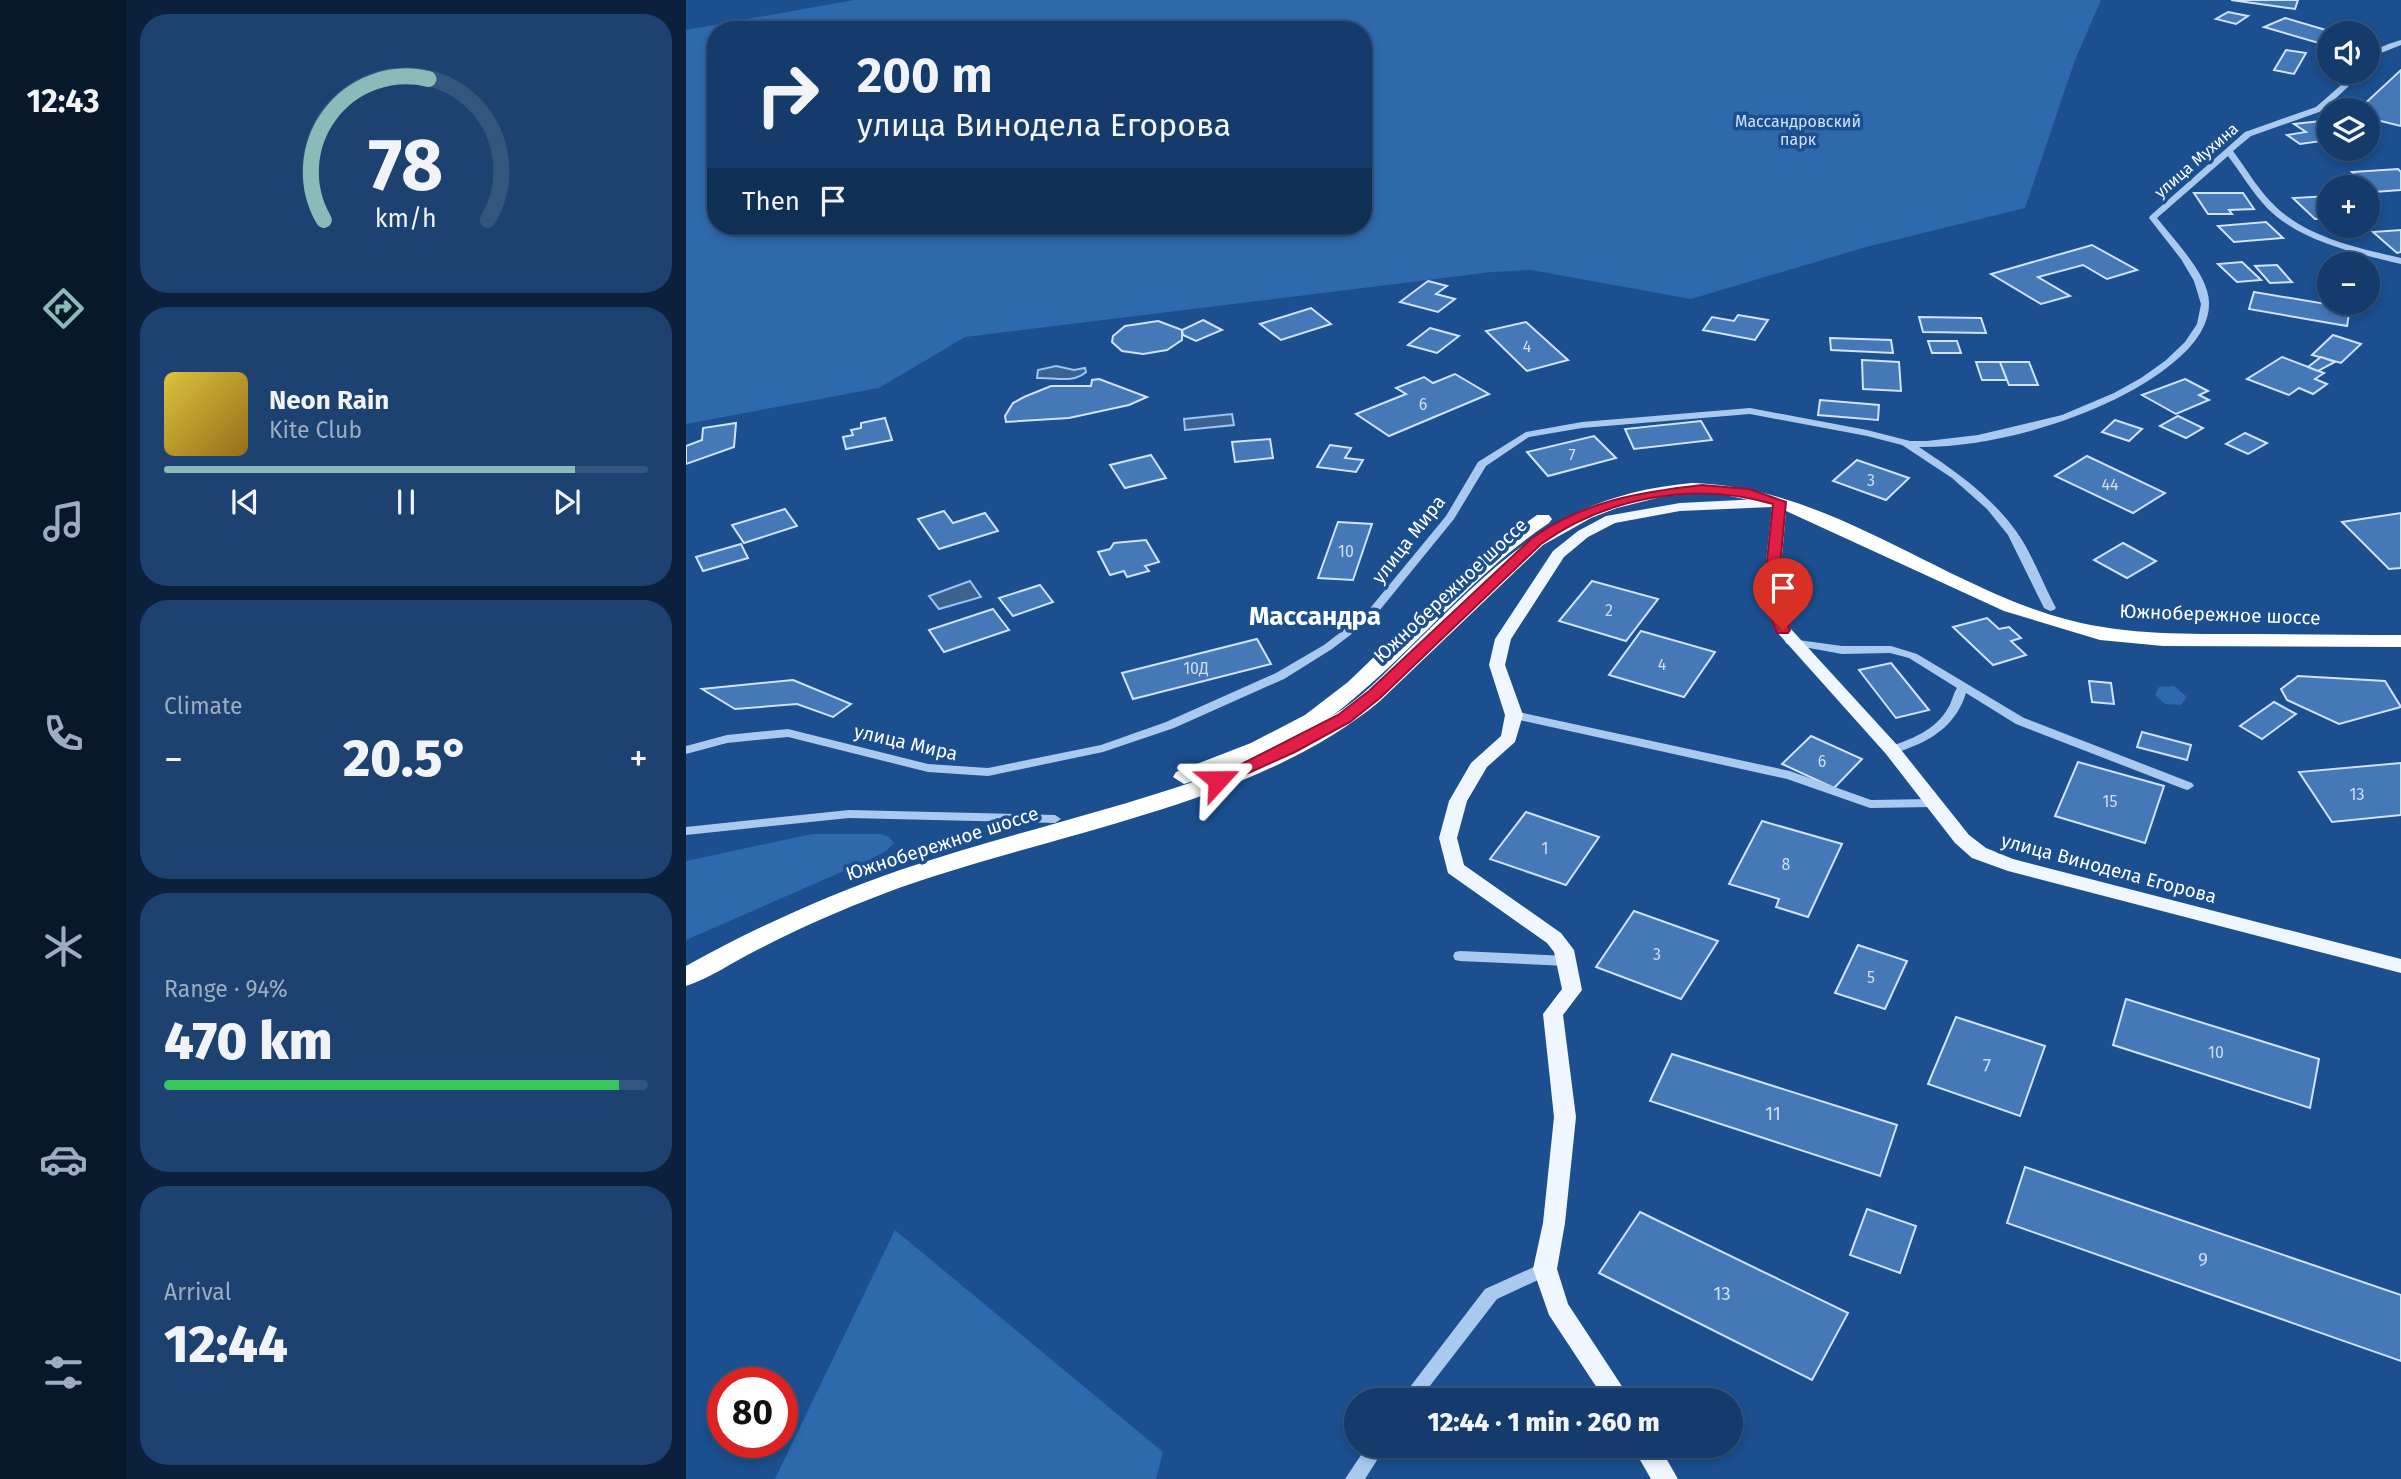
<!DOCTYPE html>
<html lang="en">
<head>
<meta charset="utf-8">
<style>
	body { margin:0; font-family:"Fira Sans",sans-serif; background:#1d4271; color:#f1f3f6; height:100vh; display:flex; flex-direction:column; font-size:26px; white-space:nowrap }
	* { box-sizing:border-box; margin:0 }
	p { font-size:23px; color:#9dadc1 }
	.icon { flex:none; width:38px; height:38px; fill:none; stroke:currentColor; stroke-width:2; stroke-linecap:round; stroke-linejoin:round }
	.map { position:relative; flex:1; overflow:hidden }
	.panel { display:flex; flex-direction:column; gap:14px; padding:14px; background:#0b203b; width:560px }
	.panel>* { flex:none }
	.banner { position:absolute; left:21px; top:21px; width:665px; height:214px; border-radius:28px; box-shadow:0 4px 10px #0003,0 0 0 2px #33557e; background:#143b6b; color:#f1f3f6; overflow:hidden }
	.controls { position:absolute; left:1631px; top:21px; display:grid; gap:14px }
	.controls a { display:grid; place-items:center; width:63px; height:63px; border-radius:50%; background:#143b6b; box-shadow:0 4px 10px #0003,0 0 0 2px #33557e; font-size:35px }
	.speed { position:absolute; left:21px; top:1367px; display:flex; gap:14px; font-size:35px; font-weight:700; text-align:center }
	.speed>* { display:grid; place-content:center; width:91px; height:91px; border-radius:50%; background:#143b6b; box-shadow:0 4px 10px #0003,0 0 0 2px #33557e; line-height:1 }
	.speed .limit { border:10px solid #d22; background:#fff; color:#111 }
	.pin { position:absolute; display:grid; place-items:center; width:60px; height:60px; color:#fff; margin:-72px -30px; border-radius:50% 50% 50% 0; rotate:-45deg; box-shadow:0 0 7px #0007 }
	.pin .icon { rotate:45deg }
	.me { position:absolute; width:77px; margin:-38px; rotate:66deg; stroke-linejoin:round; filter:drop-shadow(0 0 5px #0008) }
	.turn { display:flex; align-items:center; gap:24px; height:147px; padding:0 35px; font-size:32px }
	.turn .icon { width:91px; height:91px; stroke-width:2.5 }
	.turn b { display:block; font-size:49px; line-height:60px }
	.then { display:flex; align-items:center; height:66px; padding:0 35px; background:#0003; gap:14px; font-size:26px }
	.big { font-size:52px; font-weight:800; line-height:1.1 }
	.panel .card { flex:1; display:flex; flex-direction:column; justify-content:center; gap:10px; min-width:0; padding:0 24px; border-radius:28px; background:#1d4271 }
	.panel .dial { align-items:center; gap:0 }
	.dial svg { height:182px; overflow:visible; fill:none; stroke:#33557e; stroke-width:7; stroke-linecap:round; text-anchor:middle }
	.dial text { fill:#f1f3f6; stroke:none }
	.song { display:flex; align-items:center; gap:21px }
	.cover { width:84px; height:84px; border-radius:10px; background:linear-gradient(135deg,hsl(50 70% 55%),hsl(40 70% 35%)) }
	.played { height:7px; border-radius:4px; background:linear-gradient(90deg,#8bbbb9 85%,#33557e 85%) }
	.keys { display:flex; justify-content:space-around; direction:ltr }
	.heat { display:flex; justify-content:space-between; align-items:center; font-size:38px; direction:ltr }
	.charge { height:10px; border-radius:5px; background:linear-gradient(90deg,#34c759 94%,#33557e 0) }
	.trip { position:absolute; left:658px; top:1388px; width:399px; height:70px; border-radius:35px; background:#143b6b; box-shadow:0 4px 10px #0003,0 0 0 2px #33557e; font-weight:800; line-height:70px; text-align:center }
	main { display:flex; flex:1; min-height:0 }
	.tabs { display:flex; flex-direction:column; width:126px; justify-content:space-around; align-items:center; background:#08182b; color:#9dadc1 }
	.tabs .icon { width:49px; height:49px }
	.tabs .on { color:#8bbbb9 }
	.tabs b { font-size:32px; color:#f1f3f6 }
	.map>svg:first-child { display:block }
</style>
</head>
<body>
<main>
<nav class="tabs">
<b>12:43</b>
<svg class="icon on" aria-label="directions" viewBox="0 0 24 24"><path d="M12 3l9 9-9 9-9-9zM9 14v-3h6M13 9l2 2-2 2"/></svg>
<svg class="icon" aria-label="music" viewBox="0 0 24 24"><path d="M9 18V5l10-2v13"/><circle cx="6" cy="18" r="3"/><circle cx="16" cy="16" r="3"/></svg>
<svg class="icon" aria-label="phone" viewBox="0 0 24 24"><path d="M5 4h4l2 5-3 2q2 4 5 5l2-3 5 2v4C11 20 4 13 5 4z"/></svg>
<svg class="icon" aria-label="climate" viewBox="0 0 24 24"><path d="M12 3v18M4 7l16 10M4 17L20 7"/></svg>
<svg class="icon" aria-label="car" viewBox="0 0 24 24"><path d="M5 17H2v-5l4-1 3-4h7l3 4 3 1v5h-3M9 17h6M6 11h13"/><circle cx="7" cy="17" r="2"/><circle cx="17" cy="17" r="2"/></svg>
<svg class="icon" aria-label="filters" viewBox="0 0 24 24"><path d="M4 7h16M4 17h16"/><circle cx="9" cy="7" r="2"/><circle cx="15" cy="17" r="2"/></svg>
</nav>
<section class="panel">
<div class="card dial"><svg viewBox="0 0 100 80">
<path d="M14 69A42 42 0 1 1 86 69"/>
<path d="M14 69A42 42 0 0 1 60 7" stroke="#8bbbb9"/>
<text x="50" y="56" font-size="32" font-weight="700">78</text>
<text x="50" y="72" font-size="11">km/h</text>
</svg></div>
<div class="card">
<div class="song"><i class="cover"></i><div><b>Neon Rain</b><p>Kite Club</p></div></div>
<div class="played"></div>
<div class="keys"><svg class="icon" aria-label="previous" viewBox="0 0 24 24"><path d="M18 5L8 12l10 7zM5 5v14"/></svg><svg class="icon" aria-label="pause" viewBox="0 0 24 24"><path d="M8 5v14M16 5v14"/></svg><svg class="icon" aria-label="next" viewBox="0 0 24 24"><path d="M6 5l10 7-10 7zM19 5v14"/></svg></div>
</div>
<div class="card"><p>Climate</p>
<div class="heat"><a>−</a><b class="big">20.5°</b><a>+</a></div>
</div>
<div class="card"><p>Range · 94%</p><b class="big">470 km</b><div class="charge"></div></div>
<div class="card"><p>Arrival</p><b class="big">12:44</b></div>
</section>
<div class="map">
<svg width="1715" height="1479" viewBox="0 0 1715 1479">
	<rect width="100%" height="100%" fill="#1b4f8f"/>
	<g fill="#2e69ad" fill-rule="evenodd">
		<path d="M168,0h1247l-26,60 -50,148 -159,39 -175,52 -160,-29 -39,2 -527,65 -86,51 -193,36v-394zM30,30h647v196h-647z"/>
		<polygon points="1488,686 1501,697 1495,705 1479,704 1469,695 1473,687"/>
		<polygon points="126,834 195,834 203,837 208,843 200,851 183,860 0,940 0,861"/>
		<polygon points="209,1230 477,1452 470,1479 89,1479"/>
	</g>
	<g fill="#3c6290" stroke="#9cc4f0" stroke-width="2">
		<path d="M370,366l18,4 11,-2 1,4c-13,12 -32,5 -49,6l1,-8z"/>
		<polygon points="546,414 548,425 499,430 498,419"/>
		<polygon points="284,581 295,597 253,609 243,596"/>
	</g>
	<g fill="#4478b7" stroke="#cfe3fa" stroke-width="2">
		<polygon points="1545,0 1612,0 1609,9"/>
		<polygon points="1542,12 1562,16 1550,24 1530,19"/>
		<polygon points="1599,18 1650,33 1643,33 1643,46 1578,27"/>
		<polygon points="1600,50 1620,53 1608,74 1588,70"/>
		<polygon points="1715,70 1715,126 1682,118 1682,110 1672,110"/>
		<polygon points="1635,121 1643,126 1643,140 1614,144 1601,135 1620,132 1608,124"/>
		<polygon points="1712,169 1715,172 1715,190 1688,192 1666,172"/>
		<polygon points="1508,193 1557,193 1568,209 1543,210 1546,214 1522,214"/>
		<polygon points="1643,196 1643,219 1629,219 1607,198"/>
		<polygon points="1580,222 1597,238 1548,242 1532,226"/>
		<polygon points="1715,230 1715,252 1711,253 1687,232"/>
		<polygon points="1406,245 1451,270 1421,279 1397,265 1352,277 1384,296 1355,304 1305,274"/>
		<polygon points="1556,262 1575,280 1551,282 1532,264"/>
		<polygon points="1591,265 1606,282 1584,283 1569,266"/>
		<polygon points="742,281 761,286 750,294 769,299 752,312 714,302"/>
		<polygon points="1568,292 1664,308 1661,326 1563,309"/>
		<polygon points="625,308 645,324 595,340 574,324"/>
		<polygon points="1052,315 1082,320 1069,340 1017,330 1026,317 1048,321"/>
		<polygon points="1233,317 1295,318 1300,333 1237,332"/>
		<polygon points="517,320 536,330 510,341 497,335 496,330"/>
		<polygon points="472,321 496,330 496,340 481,350 457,354 436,351 426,342 427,336 439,326"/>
		<polygon points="840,322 882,360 841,371 800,331"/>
		<polygon points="744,328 773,336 751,353 722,345"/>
		<polygon points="1647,335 1675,344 1655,363 1626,355"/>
		<polygon points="1144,338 1205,340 1207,353 1145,350"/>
		<polygon points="1242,341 1271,341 1275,353 1246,353"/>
		<polygon points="1596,357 1638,373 1629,379 1641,384 1627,394 1613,388 1603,395 1561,379"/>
		<polygon points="1635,357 1649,362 1632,371 1622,367"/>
		<polygon points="1176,360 1213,362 1215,391 1177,389"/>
		<polygon points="1290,362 1314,362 1321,380 1296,380"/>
		<polygon points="1314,362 1343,362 1352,385 1323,385"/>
		<polygon points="769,374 803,394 703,436 670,414 720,394 710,388 738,377 747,383"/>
		<polygon points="413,379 461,397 443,405 383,418 320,422 319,416 327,403 338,397 365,386 405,386 406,380"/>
		<polygon points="1499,379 1522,391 1513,395 1523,400 1490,414 1456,395"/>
		<polygon points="1134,400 1193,405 1192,420 1132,415"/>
		<polygon points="1492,416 1517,428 1500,438 1474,426"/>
		<polygon points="199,418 206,440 160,449 157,437 167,435 165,430 175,428 175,423"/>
		<polygon points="1429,420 1456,429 1443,441 1416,432"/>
		<polygon points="1015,421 1026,440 948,449 939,429"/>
		<polygon points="50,423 48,447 0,464 0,446 16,440 17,428"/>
		<polygon points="1559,433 1581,443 1562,454 1540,444"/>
		<polygon points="908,436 930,458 862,476 841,452"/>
		<polygon points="584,439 587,458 549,462 546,442"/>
		<polygon points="644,445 665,448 659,458 677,460 670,472 631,467"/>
		<polygon points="465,455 480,478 439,488 424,465"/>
		<polygon points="1401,456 1479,493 1447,513 1369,476"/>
		<polygon points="1171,460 1223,478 1200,500 1147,481"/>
		<polygon points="99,509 111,526 58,543 46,525"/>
		<polygon points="258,511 267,523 299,513 312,531 253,549 232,519"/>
		<polygon points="1715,513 1715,568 1703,569 1656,522"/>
		<polygon points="652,522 686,524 667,580 632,578"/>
		<polygon points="460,540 473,562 459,566 463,571 441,577 438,571 424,575 412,552 424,549 428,543"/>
		<polygon points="1437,543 1470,561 1441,578 1408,560"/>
		<polygon points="55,544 62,558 17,571 10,557"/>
		<polygon points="906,581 972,599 940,641 873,621"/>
		<polygon points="354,585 367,602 327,616 313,598"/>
		<polygon points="307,609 323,630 258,652 243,630"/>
		<polygon points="1301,618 1313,629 1323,627 1335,638 1325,641 1340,655 1307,665 1267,627"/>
		<polygon points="955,631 1029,652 998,697 923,675"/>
		<polygon points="571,639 585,664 447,699 436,673"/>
		<polygon points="1205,663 1243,710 1210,718 1173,670"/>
		<polygon points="1612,676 1699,681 1715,707 1653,724 1601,700 1595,689"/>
		<polygon points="107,680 165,704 147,717 111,704 49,709 16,689"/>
		<polygon points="1403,681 1425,683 1428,704 1406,702"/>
		<polygon points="1588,702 1610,714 1576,739 1554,726"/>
		<polygon points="1456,732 1505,745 1501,760 1451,747"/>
		<polygon points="1125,736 1176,759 1148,788 1096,764"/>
		<polygon points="1392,762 1478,786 1459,843 1369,816"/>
		<polygon points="1715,763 1715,815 1646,822 1613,772"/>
		<polygon points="840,812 913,837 880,885 804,859"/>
		<polygon points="1076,821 1156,844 1122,917 1090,907 1093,899 1043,884"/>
		<polygon points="948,911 1032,941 995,999 910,967"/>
		<polygon points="1172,945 1221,961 1199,1009 1149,993"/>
		<polygon points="1440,999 1633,1059 1624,1108 1427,1045"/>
		<polygon points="1270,1017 1359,1046 1334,1116 1242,1084"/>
		<polygon points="986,1054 1211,1125 1194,1176 964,1101"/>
		<polygon points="1339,1167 1715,1295 1715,1361 1321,1223"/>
		<polygon points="1181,1209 1230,1226 1214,1273 1164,1255"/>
		<polygon points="954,1212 1162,1313 1126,1380 913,1273"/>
	</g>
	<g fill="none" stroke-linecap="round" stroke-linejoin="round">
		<g fill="#a9c9ee" fill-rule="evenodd">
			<path d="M1715,40v5l-25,10 -8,9c0,-15 21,-20 33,-24z"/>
			<path d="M1670,72h8l-42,39 -71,25 -18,15c14,19 26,40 43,56 33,31 83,41 125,51v6c-45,-11 -100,-22 -134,-56 -15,-16 -26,-35 -39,-52l-71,62c17,22 53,58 52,86 0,20 -13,38 -27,51 -60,56 -182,93 -263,92 36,24 71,48 97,84 16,22 27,53 40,77l-2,2 -4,1 -6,-3 -36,-73 -21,-26 -35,-31 -50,-33 -35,-9 -117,-22 -168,14 -53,9 -43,29 -32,53 -79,97 -43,33 -48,30 -110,49 -71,24 -115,24 -60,-4 -140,-35 -61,6 -41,11v-8l41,-11 61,-6 140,35 60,4 113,-23 65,-23 110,-49 48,-28 43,-33 79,-96 32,-54 48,-30 56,-10 168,-14 117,22 43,11h17l51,-6 84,-20 52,-22 27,-15 24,-17 20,-19 12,-18 4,-20 -7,-23 -13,-22 -32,-41 1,-2 95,-84 71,-25z"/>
			<path d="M1105,639l51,7h49l26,8 107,64 168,65 2,3 -6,4 -4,-1 -168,-65 -50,-31c-9,29 -30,45 -57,55 -8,3 -14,6 -21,5l-2,-3 2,-3c22,-7 48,-17 60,-39 4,-6 5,-14 9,-20l-48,-30 -19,-5 -48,1 -55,-10 -2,-2z"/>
			<polygon points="828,711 1104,771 1185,800 1247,799 1253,803 1247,807 1184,808 1101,779 824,718 822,715"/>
			<polygon points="163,810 369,815 375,819 369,823 163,818 0,835 0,827"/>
			<polygon points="774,951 880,956 885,957 887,961 885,965 880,966 774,961 769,960 767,956 769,952"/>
			<polygon points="859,1262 865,1264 867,1269 865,1274 811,1299 733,1400 714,1400 799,1289"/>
			<polygon points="681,1446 700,1446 679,1479 659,1479"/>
		</g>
		<g fill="#f0f6ff" fill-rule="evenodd">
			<polygon points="1094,498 1101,502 1092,599 1104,628 1212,746 1283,835 1300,848 1327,859 1715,959 1715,973 1322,871 1286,858 1269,843 1200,754 1089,630 1076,599 1086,507 994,511 929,523 902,537 878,557 825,639 819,665 837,715 829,742 801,767 781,801 771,838 778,865 875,933 888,950 896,990 877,1015 890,1117 879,1223 871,1269 882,1304 945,1400 919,1400 863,1315 847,1269 857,1223 868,1117 857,1014 876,989 868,952 861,943 762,873 753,838 763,801 785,763 815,736 819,715 803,665 809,639 867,551 892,531 920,516 994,503"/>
			<polygon points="946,1446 973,1446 992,1479 965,1479"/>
		</g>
		<path fill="#fff" fill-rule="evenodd" d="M1006,483c130,3 236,92 356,131 59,19 116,20 178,20 58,0 117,1 175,1v12l-238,-1 -63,-6 -96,-29 -231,-106 -53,-11h-28l-27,2 -48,12 -26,10 -48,27 -163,156c-129,108 -342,134 -497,193 -43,16 -85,35 -126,56 -23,11 -46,28 -71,36v-20c68,-38 140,-70 214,-96 95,-32 194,-55 290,-87l6,-3 -12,4 -11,-7 3,-5 75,-29 54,-28 43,-33 130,-125 59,-42h12l3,4 -3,4c-81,54 -139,134 -217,193 30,-18 53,-43 77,-67 92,-89 148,-154 283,-166z"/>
	</g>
	<path fill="#e11d48" stroke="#92132f" stroke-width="2" d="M1016,485l47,4 37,13 -9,97 13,31 -2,3h-11l-14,-34 10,-95c-78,-23 -166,-7 -232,40l-161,154 -30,24 -55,30 -71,32h-11l-3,-4 128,-65 31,-24 163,-153c52,-37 108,-46 170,-53z"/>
	<g text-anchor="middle" stroke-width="7" stroke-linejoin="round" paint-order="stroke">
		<g font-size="16" fill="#cfe3fa" stroke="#1b4f8f">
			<text x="1112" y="127">Массандровский<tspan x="1112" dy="18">парк</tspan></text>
		</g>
		<g font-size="16" fill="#fff" stroke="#1b4f8f">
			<text transform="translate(1510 160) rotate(-41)" y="6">улица Мухина</text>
		</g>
		<g font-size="16" fill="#d0dded">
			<text x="841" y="352">4</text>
			<text x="737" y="410">6</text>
			<text x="886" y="461">7</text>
			<text x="1185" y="486">3</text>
			<text x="1424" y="490">44</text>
			<text x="660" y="557">10</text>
			<text x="923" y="616">2</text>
			<text x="976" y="670">4</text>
			<text x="510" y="674">10Д</text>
			<text x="1136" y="767">6</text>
			<text x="1671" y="800">13</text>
			<text x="1424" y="807">15</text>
			<text x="859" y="854">1</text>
			<text x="1100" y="870">8</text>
			<text x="971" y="960">3</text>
			<text x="1185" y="983">5</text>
			<text x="1530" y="1058">10</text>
		</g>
		<g font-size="19" fill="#fff" stroke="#1b4f8f">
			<text transform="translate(722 539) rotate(-52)" y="7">улица Мира</text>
			<text transform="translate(764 590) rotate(-43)" y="7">Южнобережное шоссе</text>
			<text transform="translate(1534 614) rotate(2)" y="7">Южнобережное шоссе</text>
			<text transform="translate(220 742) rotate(13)" y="7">улица Мира</text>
			<text transform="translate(256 843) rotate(-18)" y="7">Южнобережное шоссе</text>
			<text transform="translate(1423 868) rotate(15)" y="7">улица Винодела Егорова</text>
		</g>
		<g font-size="19" fill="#d0dded">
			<text x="1301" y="1072">7</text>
			<text x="1087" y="1120">11</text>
			<text x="1517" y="1266">9</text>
			<text x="1036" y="1300">13</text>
		</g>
		<g font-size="26" font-weight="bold" fill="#fff" stroke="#1b4f8f">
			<text x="629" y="625">Массандра</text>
		</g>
	</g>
</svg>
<div class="controls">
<a><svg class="icon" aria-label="sound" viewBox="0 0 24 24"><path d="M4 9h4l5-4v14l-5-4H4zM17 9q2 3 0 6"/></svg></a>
<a><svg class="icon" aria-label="layers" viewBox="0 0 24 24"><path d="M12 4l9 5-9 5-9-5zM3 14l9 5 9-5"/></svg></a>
<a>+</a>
<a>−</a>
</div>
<div class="speed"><div class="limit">80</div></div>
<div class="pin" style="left:1097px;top:630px;background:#d93025"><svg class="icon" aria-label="arrive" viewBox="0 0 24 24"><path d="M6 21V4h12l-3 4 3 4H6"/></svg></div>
<svg class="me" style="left:532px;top:780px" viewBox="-20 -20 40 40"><path d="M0-17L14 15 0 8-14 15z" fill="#e11d48" stroke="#fff" stroke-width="4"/></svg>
<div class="trip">12:44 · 1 min · 260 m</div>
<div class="banner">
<div class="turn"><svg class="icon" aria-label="right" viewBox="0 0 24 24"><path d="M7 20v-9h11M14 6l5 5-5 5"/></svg><div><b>200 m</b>улица Винодела Егорова</div></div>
<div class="then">Then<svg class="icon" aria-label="arrive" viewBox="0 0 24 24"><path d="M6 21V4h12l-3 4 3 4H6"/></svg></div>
</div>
</div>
</main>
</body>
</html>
